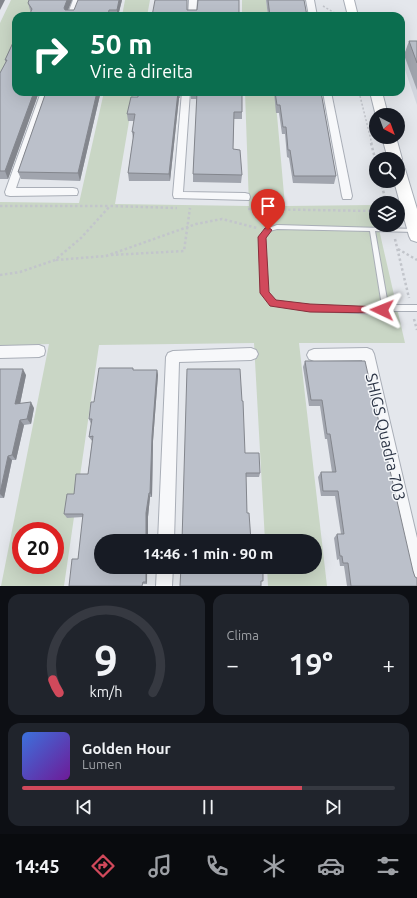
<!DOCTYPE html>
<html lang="pt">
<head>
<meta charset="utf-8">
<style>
	body { margin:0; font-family:Ubuntu,sans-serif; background:#20242c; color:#f1f3f6; height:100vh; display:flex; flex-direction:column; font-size:15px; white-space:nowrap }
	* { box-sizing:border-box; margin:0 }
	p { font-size:13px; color:#9ea1a6 }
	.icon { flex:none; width:22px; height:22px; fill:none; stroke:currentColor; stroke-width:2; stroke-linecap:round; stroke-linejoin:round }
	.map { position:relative; height:586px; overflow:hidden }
	.side { display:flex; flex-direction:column; gap:8px; padding:8px; background:#0d0f14; flex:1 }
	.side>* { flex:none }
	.banner { position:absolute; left:12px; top:12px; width:393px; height:84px; border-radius:12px; box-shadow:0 4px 16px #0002; background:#0b6e4f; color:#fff; overflow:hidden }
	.needle { width:26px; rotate:139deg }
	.tools { position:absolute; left:369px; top:108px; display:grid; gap:8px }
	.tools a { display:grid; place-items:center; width:36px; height:36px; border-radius:50%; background:#171b24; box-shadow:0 4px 16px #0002; font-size:20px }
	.speed { position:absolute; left:12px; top:522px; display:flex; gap:8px; font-size:20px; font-weight:700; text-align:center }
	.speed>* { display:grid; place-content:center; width:52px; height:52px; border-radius:50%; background:#171b24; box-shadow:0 4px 16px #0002; line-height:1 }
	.speed .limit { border:6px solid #d22; background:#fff; color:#111 }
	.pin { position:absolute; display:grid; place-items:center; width:34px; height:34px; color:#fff; margin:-41px -17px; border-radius:50% 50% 50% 0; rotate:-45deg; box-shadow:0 0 4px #0007 }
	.pin .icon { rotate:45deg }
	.me { position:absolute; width:44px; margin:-22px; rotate:272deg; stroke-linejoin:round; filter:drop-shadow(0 0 3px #0008) }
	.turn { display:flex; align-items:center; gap:14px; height:84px; padding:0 12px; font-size:18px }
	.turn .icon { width:52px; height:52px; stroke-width:2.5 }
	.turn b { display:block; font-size:28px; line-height:34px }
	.big { font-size:30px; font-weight:700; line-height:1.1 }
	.side .tile { flex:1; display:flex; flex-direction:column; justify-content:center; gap:6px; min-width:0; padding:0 14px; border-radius:12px; background:#20242c }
	.side .dial { align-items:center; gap:0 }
	.dial svg { height:104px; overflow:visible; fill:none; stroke:#363941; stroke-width:7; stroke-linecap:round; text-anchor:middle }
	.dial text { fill:#f1f3f6; stroke:none }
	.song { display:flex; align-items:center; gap:12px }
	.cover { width:48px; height:48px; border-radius:6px; background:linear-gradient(135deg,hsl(220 70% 55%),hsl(280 70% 35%)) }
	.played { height:4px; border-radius:2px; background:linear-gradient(90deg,#d1495b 75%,#363941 75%) }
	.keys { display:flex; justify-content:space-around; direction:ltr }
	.heat { display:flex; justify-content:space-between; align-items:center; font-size:22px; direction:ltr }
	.side .tiles { flex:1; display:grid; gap:8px; grid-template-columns:1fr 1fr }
	.tile:last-child { grid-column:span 2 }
	.trip { position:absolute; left:94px; top:534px; width:228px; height:40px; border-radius:20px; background:#171b24; box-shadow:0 4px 16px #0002; font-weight:700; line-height:40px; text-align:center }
	.tabs { display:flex; height:64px; justify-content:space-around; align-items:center; background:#090b0e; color:#9ea1a6 }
	.tabs .icon { width:28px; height:28px }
	.tabs .on { color:#d1495b }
	.tabs b { font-size:18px; color:#f1f3f6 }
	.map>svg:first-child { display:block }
</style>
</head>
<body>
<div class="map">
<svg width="417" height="586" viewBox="0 0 417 586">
	<rect width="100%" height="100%" fill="#e4e7ec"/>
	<polygon fill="#d2d6de" points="401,51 417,51 417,105 401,58"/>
	<g fill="#c9d6c5" fill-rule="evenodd">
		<polygon points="11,0 36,0 29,16 16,16 16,46 0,83 0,23"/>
		<polygon points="125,0 150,0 147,16 122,16"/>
		<polygon points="242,0 266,0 268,16 242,16"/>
		<path d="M104,92h30l-19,112 134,2 -4,-114h30l10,114 88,-1 3,20h2l27,118h-106l28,243h-59l-1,-19h48v-26h-50l-11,-198 -155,2 -35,241h-63l48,-242 -49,2v-144l79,1zM21,531h34v34h-34z"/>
	</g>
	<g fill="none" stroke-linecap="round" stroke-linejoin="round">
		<defs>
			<path id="service" d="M277,225l139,4 1,1 -1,1 -2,1 -39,-1 13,74h29v6h-31l-2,2 -2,1 -72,-3 -36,-6h-2l-11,-12 -2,-56 7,-8zM277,229l93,2 12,75 -2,2 -70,-3 -34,-4 -9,-9 -2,-55 5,-6z"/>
			<g id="minor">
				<polygon points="73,0 81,0 75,16 67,16"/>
				<polygon points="189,0 197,0 196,16 188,16"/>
				<polygon points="306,0 314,0 317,16 309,16"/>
				<polygon points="41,92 49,92 16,188 73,188 77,189 78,192 77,195 10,196 6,195 5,192"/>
				<polygon points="182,92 190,92 183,192 245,193 249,194 250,197 249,200 174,198 173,195"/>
				<polygon points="323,92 331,92 352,196 351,199 343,199 342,196"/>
				<polygon points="39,345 44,347 45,351 44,355 39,357 0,358 0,346"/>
				<polygon points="251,348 256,350 258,354 256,358 251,360 179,362 174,541 158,541 166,357 168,353 173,351"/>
				<polygon points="367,348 372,350 374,354 417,538 417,581 411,579 409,573 362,360 314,361 309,359 307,355 309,351 314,349"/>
				<polygon points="157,567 173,567 172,586 156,586"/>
			</g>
			<g id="secondary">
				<polygon points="344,0 354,0 358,16 348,16"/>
				<polygon points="370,92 382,92 388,115 376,116"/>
				<polygon points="382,137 396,137 402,159 400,162 398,163 398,159 388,159"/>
				<polygon points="398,164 403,166 405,169 417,209 417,242 411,240 409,236 394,181 398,181"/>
			</g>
		</defs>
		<use href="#service" stroke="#a9aeb7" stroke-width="2"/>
		<use href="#minor" stroke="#a9aeb7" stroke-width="2"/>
		<use href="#secondary" stroke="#a9aeb7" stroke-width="2"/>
		<g stroke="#c2c5cb" stroke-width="1.5" stroke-dasharray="2 2" stroke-linecap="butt">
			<polyline points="323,6 340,16"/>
			<polyline points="359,92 372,144"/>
		</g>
		<g stroke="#c2c5cb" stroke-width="2.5" stroke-dasharray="2.5 2.5" stroke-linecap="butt">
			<polyline points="371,143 376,162"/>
			<polyline points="381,181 386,203"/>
			<polyline points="0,206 110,206"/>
			<polyline points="248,209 376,211"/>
			<polyline points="395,239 409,298"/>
			<polyline points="398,249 417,260"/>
			<polyline points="111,255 184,251 190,208"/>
			<polyline points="56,260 106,256 196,224 222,219 257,228"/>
			<polyline points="0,275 20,272 55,260 81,238 110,206 177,208"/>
			<polyline points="414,319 417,330"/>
		</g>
		<use href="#service" fill="#f7f8fa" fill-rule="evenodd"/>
		<use href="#minor" fill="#f7f8fa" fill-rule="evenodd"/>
		<use href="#secondary" fill="#fff" fill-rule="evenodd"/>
	</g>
	<g fill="#a1a5ae">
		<polygon points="29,0 72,0 68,10 74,10 122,0 118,16 29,16 31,12 30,10 28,3"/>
		<polygon points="266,0 304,0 307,16 268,16"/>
		<polygon points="16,36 16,92 39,92 8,179 0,179 0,73 6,62 5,60"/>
		<polygon points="409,41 417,41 417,90 404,55"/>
		<polygon points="46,92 99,92 100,95 80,181 21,179 18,172"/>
		<polygon points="138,92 181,92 180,98 179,98 170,181 129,181 128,173 133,139 132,132 134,121 128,121 127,114 138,97"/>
		<polygon points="191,92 242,92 242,119 234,119 233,149 242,175 241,183 193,182 193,174 197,99 191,99"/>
		<polygon points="274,92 321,92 336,176 334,184 293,183 289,158 287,157 285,134 282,134 279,113 276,113"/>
		<polygon points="305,361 413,571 417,586 347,586 344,566 340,566 339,559 337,560 334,538 337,534 341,534 335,496 321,496 318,477 321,472 332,472 327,439 325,439 320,406 309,406 303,367"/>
		<polygon points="0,369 26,375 20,404 34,408 31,424 24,425 16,460 12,460 4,498 0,498"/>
		<polygon points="187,369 245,453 260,473 259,477 246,477 247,513 251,541"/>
		<polygon points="133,370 157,370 158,375 153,441 152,497 150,497 148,517 147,584 144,584 78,559 83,517 67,518 64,514 74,494 88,474 92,441 89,437 91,424 89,419 94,402"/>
	</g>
	<g fill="#83868d">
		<polygon points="0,0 5,0 0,10"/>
		<polygon points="67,0 72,0 66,15 64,8"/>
		<polygon points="119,0 122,0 118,16 117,16 117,10"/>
		<polygon points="34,92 39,92 8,179 5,171"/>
		<polygon points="97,92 99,92 100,95 80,181 78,173"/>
		<polygon points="178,92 179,98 170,181 169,174"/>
		<polygon points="23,369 26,375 19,409 15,404"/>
		<polygon points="157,370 158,375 153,441 152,497 150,493 152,436"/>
		<polygon points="31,402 34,408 31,424 27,419"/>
		<polygon points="20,420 24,425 16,460 12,455"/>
		<polygon points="8,456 12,460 4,498 0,494 0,493"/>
		<polygon points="149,493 150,497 148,517 148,541 146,541 146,513"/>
		<polygon points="146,567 147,567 147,584 146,582"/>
	</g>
	<g fill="#bbc0ca" stroke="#83868d">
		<polygon points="29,0 67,0 64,8 65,10 74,10 78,0 119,0 117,10 109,10 108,16 29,16 32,9 28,3"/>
		<polygon points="155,0 187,0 187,10 197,10 198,0 239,0 239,16 149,16 149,15 152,16"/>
		<polygon points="268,0 304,0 307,16 270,16"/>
		<polygon points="16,36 16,92 34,92 5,171 0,171 0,73 7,60 5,60"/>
		<polygon points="409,41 417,41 417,63"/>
		<polygon points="46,92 97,92 78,173 18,172"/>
		<polygon points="138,92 178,92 169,174 128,173 134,132 132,132 135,114 127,114 131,97 138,97"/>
		<polygon points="197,92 242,92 242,112 234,112 233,149 240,150 242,175 193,174"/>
		<polygon points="275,92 321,92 336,176 294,176 290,150 288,150 286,127 283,127 280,105 277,105"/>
		<polygon points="305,361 365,361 413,571 415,577 417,578 417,586 351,586 348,563 343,563 342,556 340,556 337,534 344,534 338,491 323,491 321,472 336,472 330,434 327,434 322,400 311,400"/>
		<polygon points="99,368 133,368 133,370 157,370 152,436 150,493 149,493 146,513 146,541 101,541 101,567 146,567 146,582 143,582 142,586 69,586 72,559 78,559 83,514 64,514 67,494 74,494 76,474 88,474 93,436 89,437 92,419 89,419 91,402 94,402"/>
		<polygon points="0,369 23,369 15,404 31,402 27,419 20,420 12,455 8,456 0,493"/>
		<polygon points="187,369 240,369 242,401 243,401 245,453 259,453 260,473 246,473 247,513 249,513 251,541 182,541"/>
		<polygon points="181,567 263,567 263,581 261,581 261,586 180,586"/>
	</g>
	<polygon fill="#d1495b" stroke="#882f3b" points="268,227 272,230 266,238 269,292 276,300 310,304 382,307 385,308 387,310 385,313 310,312 270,306 260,293 258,237 265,228"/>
	<g text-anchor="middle" stroke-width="3" stroke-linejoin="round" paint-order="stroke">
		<g font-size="16" fill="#2b3445" stroke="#f4f6f9">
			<text transform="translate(386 437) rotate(77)" y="6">SHIGS Quadra 703</text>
		</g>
	</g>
</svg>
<div class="tools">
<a><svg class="needle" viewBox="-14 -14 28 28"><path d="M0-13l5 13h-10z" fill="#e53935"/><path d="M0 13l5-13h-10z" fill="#9ea1a6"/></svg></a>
<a><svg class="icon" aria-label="search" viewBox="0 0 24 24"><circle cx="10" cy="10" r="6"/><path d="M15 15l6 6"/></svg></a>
<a><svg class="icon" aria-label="layers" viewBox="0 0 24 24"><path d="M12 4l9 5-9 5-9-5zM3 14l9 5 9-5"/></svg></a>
</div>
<div class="speed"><div class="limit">20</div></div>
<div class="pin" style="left:268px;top:230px;background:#d93025"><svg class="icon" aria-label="arrive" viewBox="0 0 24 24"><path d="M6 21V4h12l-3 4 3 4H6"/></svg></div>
<svg class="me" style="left:382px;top:310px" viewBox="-20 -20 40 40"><path d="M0-17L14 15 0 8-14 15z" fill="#d1495b" stroke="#fff" stroke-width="4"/></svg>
<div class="trip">14:46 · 1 min · 90 m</div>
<div class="banner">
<div class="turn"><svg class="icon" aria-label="right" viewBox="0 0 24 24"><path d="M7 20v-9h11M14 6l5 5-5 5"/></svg><div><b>50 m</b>Vire à direita</div></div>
</div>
</div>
<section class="side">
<div class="tiles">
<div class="tile dial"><svg viewBox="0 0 100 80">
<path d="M14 69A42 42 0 1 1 86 69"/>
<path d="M14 69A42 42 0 0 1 9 59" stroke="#d1495b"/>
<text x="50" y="56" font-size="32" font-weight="700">9</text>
<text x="50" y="72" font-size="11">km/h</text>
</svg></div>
<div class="tile"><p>Clima</p>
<div class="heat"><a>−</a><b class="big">19°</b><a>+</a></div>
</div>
<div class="tile">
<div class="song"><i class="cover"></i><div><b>Golden Hour</b><p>Lumen</p></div></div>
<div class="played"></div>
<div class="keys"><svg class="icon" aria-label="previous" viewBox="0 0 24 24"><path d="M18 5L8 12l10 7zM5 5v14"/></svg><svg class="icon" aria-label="pause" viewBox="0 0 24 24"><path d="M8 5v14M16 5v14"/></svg><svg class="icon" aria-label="next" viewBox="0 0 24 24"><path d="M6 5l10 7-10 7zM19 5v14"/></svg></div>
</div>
</div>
</section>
<nav class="tabs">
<b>14:45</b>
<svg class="icon on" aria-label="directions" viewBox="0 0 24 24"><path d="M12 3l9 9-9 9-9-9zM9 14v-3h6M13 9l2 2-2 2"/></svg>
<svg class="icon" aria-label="music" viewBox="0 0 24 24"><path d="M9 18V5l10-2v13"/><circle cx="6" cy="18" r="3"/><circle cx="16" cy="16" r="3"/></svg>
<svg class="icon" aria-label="phone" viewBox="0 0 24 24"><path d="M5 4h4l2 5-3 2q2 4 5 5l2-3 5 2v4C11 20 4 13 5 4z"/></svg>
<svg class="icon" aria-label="climate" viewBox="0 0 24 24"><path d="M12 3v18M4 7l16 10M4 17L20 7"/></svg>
<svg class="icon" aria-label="car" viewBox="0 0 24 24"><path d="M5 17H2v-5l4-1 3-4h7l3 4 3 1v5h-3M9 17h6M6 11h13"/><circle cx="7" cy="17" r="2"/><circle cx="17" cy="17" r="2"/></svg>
<svg class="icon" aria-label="filters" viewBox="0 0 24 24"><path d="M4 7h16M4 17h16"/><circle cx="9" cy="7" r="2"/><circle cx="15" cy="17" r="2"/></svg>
</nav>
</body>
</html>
